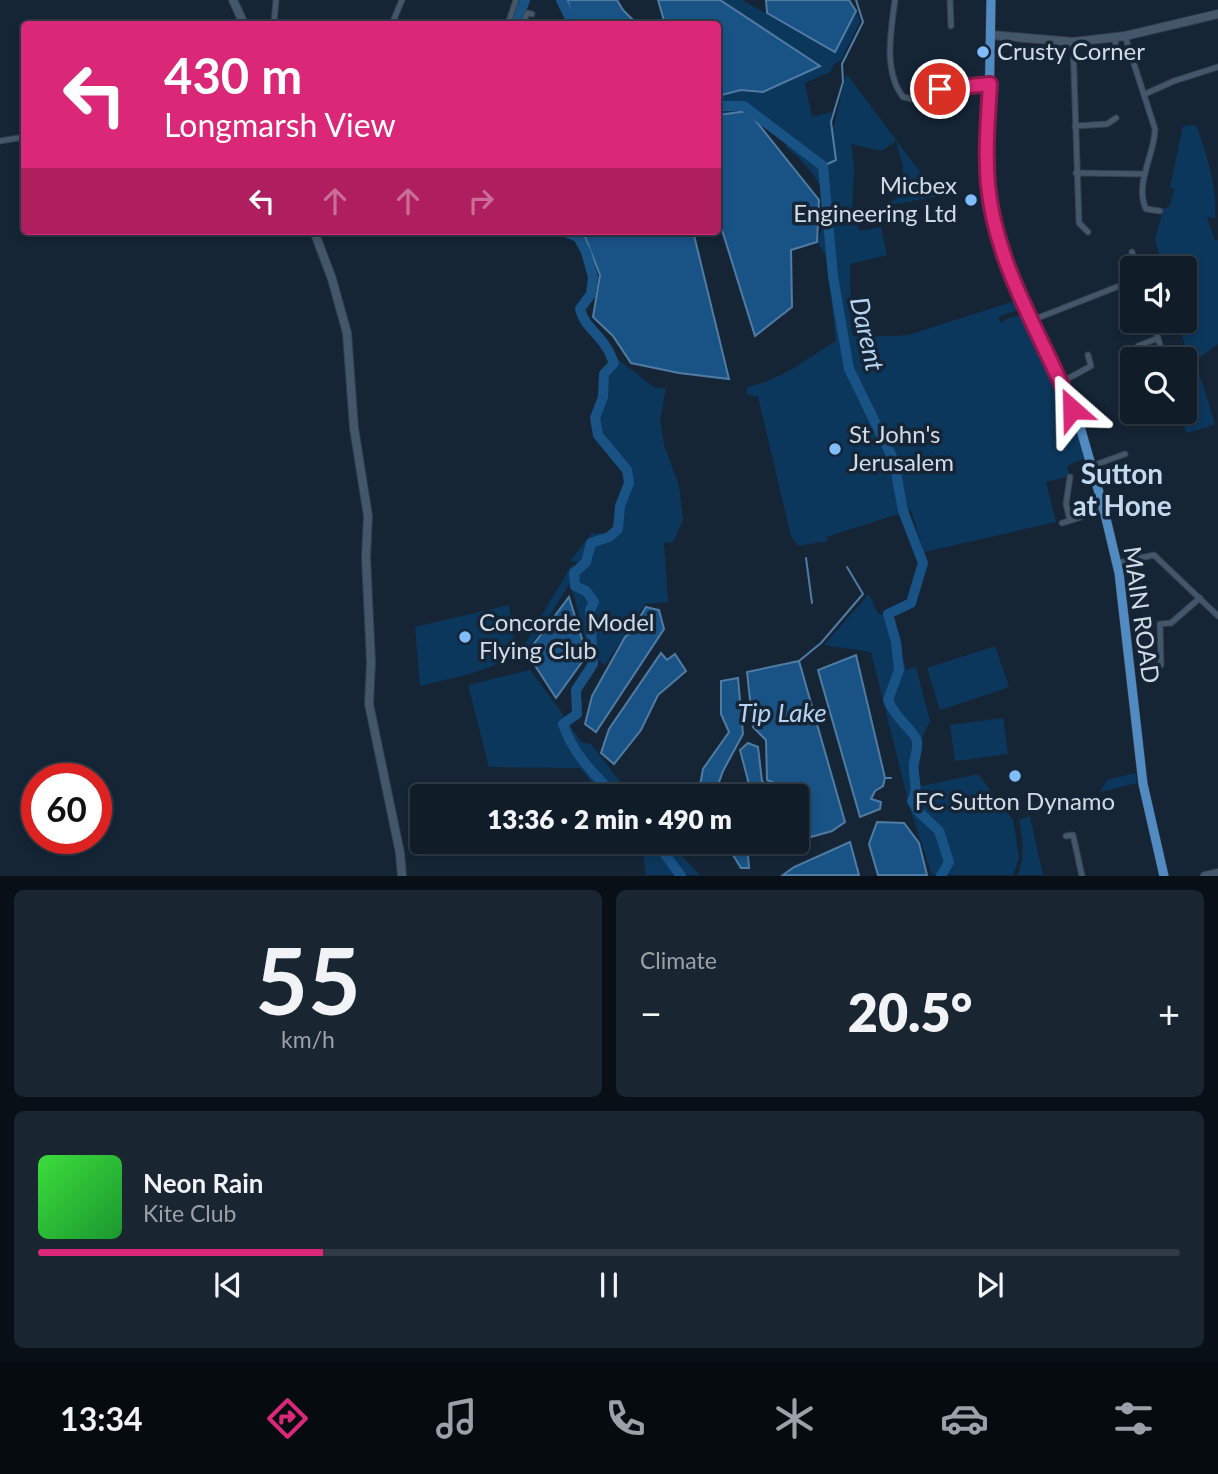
<!DOCTYPE html>
<html lang="en">
<head>
<meta charset="utf-8">
<style>
	body { margin:0; font-family:Lato,sans-serif; background:#192530; color:#f1f3f6; height:100vh; display:flex; flex-direction:column; font-size:26px; white-space:nowrap }
	* { box-sizing:border-box; margin:0 }
	p { font-size:23px; color:#9ca1a8 }
	.icon { flex:none; width:38px; height:38px; fill:none; stroke:currentColor; stroke-width:2; stroke-linecap:round; stroke-linejoin:round }
	.map { position:relative; height:876px; overflow:hidden }
	.side { display:flex; flex-direction:column; gap:14px; padding:14px; background:#090f16; flex:1 }
	.side>* { flex:none }
	.hud { position:absolute; left:21px; top:21px; width:700px; height:214px; border-radius:7px; box-shadow:0 4px 10px #0003,0 0 0 2px #303a45; background:#db2777; color:#fff; overflow:hidden }
	.fabs { position:absolute; left:1120px; top:256px; display:grid; gap:14px }
	.fabs a { display:grid; place-items:center; width:77px; height:77px; border-radius:7px; background:#101c28; box-shadow:0 4px 10px #0003,0 0 0 2px #303a45; font-size:35px }
	.speed { position:absolute; left:21px; top:763px; display:flex; gap:14px; font-size:35px; font-weight:700; text-align:center }
	.speed>* { display:grid; place-content:center; width:91px; height:91px; border-radius:50%; background:#101c28; box-shadow:0 4px 10px #0003,0 0 0 2px #303a45; line-height:1 }
	.speed .limit { border:10px solid #d22; background:#fff; color:#111 }
	.pin { position:absolute; display:grid; place-items:center; width:60px; height:60px; color:#fff; margin:-30px; border:4px solid #fff; border-radius:50%; box-shadow:0 2px 7px #0007 }
	.me { position:absolute; width:77px; margin:-38px; rotate:335deg; stroke-linejoin:round; filter:drop-shadow(0 0 5px #0008) }
	.turn { display:flex; align-items:center; gap:24px; height:147px; padding:0 28px; font-size:32px }
	.turn .icon { width:91px; height:91px; stroke-width:2.5 }
	.turn b { display:block; font-size:49px; line-height:60px }
	.lanes { display:flex; align-items:center; height:66px; padding:0 28px; background:#0003; justify-content:center; gap:35px; direction:ltr }
	.lanes .off { opacity:.35 }
	.big { font-size:52px; font-weight:800; line-height:1.1 }
	.side .tile { flex:1; display:flex; flex-direction:column; justify-content:center; gap:10px; min-width:0; padding:0 24px; border-radius:10px; background:#192530 }
	.side .dial { align-items:center; gap:0 }
	.dial b { font-size:91px; line-height:1 }
	.song { display:flex; align-items:center; gap:21px }
	.cover { width:84px; height:84px; border-radius:10px; background:linear-gradient(135deg,hsl(120 70% 55%),hsl(130 70% 35%)) }
	.played { height:7px; border-radius:4px; background:linear-gradient(90deg,#db2777 25%,#303a45 25%) }
	.keys { display:flex; justify-content:space-around; direction:ltr }
	.heat { display:flex; justify-content:space-between; align-items:center; font-size:38px; direction:ltr }
	.side .tiles { flex:1; display:grid; gap:14px; grid-template-columns:1fr 1fr }
	.tile:last-child { grid-column:span 2 }
	.trip { position:absolute; left:410px; top:784px; width:399px; height:70px; border-radius:7px; background:#101c28; box-shadow:0 4px 10px #0003,0 0 0 2px #303a45; font-weight:800; line-height:70px; text-align:center }
	.tab-bar { display:flex; height:112px; justify-content:space-around; align-items:center; background:#060b10; color:#9ca1a8 }
	.tab-bar .icon { width:49px; height:49px }
	.tab-bar .active { color:#db2777 }
	.tab-bar b { font-size:32px; color:#f1f3f6 }
	.map>svg:first-child { display:block }
</style>
</head>
<body>
<div class="map">
<svg width="1218" height="876" viewBox="0 0 1218 876">
	<rect width="100%" height="100%" fill="#152536"/>
	<g fill="#0c375c">
		<path d="M720,0h22l93,52 21,-41 4,10 -19,39 -7,4 -4,8 -25,11 7,34 20,-5 -2,10 3,8 13,-55 3,2 89,119 -52,10 17,-13v-27l-7,-25 -15,10 -30,-7 3,21 -2,50 8,16 21,-4 6,28 -37,9 1,64 2,8c18,0 37,1 55,-1l107,-34 2,9 -19,7 3,6 8,-5 12,-3 47,95 18,48 -19,8 3,10 -24,6 10,40 -132,30 -13,-42 -85,27 2,4 -30,5 -7,-10 -33,-139 -12,-3 1,-7c35,-7 59,-28 89,-46l-10,-85 -9,-14c3,-8 7,-17 8,-26 6,-28 -20,-53 -39,-69l6,-9 -41,-32 -3,5 -30,4v-19l23,-6 22,2 56,-26z"/>
		<path d="M1196,125c11,29 22,65 19,93l-8,-1 8,24 3,-1v104l-22,16 -8,-3 -10,-37h7v-52h-22l-8,-29 9,-31 5,-1 6,-18 -5,-2 13,-61z"/>
		<polygon points="620,361 655,388 666,388 660,420 664,445 679,486 683,520 673,542 664,543 668,602 645,604 605,665 590,654 570,583 522,660 518,656 571,566 582,568 586,564 570,561 592,533 619,535 631,481 626,463 600,433 599,417 610,375"/>
		<path d="M1189,361c1,10 9,26 7,32l4,-4 -8,-17 -1,-10 5,1 19,61 -5,2 -2,-2 1,3 -23,6 -6,-22h5v-49z"/>
		<path d="M869,594l9,20 13,1 15,55 10,-3 14,54c-11,21 -16,42 -12,66l60,-13 35,46 6,38 -6,17h-81l-22,-67 -39,-156 -47,-7z"/>
		<path d="M509,605l6,42 4,2c-25,23 -65,28 -99,37l-5,-59z"/>
		<polygon points="995,646 1009,687 940,710 927,668"/>
		<polygon points="530,670 560,710 581,742 591,744 631,796 581,796 579,793 593,784 580,768 489,767 468,685"/>
		<polygon points="1003,718 1008,754 955,761 950,725"/>
		<polygon points="1135,773 1137,783 1100,792 1107,780"/>
		<path d="M1030,816l13,59h-25c7,-19 5,-34 1,-55z"/>
		<polygon points="641,842 668,842 700,875 646,875"/>
	</g>
	<g fill="#195386" stroke="#507ca3" stroke-width="2">
		<polygon points="567,0 617,0 623,10 637,24 579,24 574,20"/>
		<polygon points="658,0 720,0 820,66 763,92 741,90 718,96 718,24 665,24"/>
		<polygon points="766,0 849,0 856,11 835,52 767,13"/>
		<polygon points="748,111 819,200 817,242 791,250 792,307 755,336 718,217 718,115"/>
		<polygon points="574,231 693,231 729,379 679,373 631,363 613,336 593,317 600,275 585,237"/>
		<polygon points="569,597 587,655 556,698 527,653"/>
		<polygon points="646,607 659,610 664,629 596,732 585,724 592,696 625,637 631,632"/>
		<polygon points="661,653 667,660 675,654 686,671 658,695 641,730 614,764 601,753 609,729"/>
		<polygon points="856,655 885,778 883,786 875,791 871,799 881,802 880,809 860,817 818,670"/>
		<polygon points="799,661 845,822 832,831 811,837 806,822 796,823 796,796 786,796 785,787 767,780 766,740 753,727 747,672"/>
		<polygon points="738,678 743,734 723,771 714,796 698,796 703,769 729,732 721,714 721,681"/>
		<polygon points="748,743 758,747 762,781 776,792 776,796 744,796 750,788 740,750"/>
		<polygon points="877,822 904,823 919,843 927,875 878,875 869,844"/>
		<polygon points="725,842 747,842 749,868 741,868"/>
		<polygon points="850,842 859,875 783,875 794,867"/>
	</g>
	<g fill="none" stroke-linecap="round" stroke-linejoin="round">
		<g stroke="#507ca3" stroke-width="2">
			<polyline points="823,166 836,160 831,122 843,82 842,64 863,22 856,0"/>
			<polyline points="806,558 812,603"/>
			<polyline points="799,661 821,643 863,594 847,567"/>
			<polyline points="885,778 891,778"/>
		</g>
		<g stroke="#195386" stroke-width="10">
			<polyline points="561,0 573,24"/>
			<polyline points="516,24 525,0"/>
			<path d="M718,106h26l79,60 10,110 16,93 45,92 9,50 20,52 -12,40 -23,11 8,28 3,28 -11,30c7,19 26,30 29,41 1,7 -2,16 -3,22 -2,14 6,26 -2,38l6,10 21,20 10,31 -8,14"/>
			<path d="M563,231l15,6 8,15 7,25 -2,17 -11,15c4,17 18,24 26,38 4,4 5,11 8,16l-10,11 -1,23 -8,21 3,17 29,35 2,13 -9,23 -2,23 -9,8 -18,6 -5,19 -12,11 1,13 11,5 8,11 -4,8 3,54 -17,26 1,24 -14,10c10,30 31,50 52,72"/>
			<polyline points="656,842 681,876"/>
		</g>
		<defs>
			<g id="street">
				<polyline points="276,0 274,23 279,24"/>
				<path d="M895,0c-4,30 -12,71 8,97l13,3 24,-12 50,-4"/>
				<polyline points="950,0 951,26"/>
				<polyline points="392,24 402,0"/>
				<polyline points="508,24 516,0"/>
				<polyline points="523,24 527,13 532,14"/>
				<path d="M1125,36l30,93c0,25 -21,55 -9,80l14,2"/>
				<polyline points="1115,38 1116,50"/>
				<polyline points="1073,42 1079,223 1088,232"/>
				<polyline points="1145,94 1174,81 1218,67"/>
				<polyline points="1075,126 1107,124 1116,118"/>
				<polyline points="0,141 24,137"/>
				<polyline points="1076,173 1145,174"/>
				<polyline points="1132,252 1137,268"/>
				<polyline points="1152,320 1158,338"/>
				<polyline points="1030,321 1132,281"/>
				<polyline points="1136,359 1135,353 1138,346 1158,338 1164,359"/>
				<polyline points="1060,383 1091,366 1088,355"/>
				<polyline points="1092,466 1125,454"/>
				<polyline points="1070,477 1066,504 1070,520"/>
				<polyline points="1062,523 1104,510"/>
				<polyline points="1117,563 1154,555 1218,616"/>
				<polyline points="1143,667 1161,665 1160,624 1171,623 1200,598"/>
				<polyline points="1066,836 1073,835 1082,876"/>
			</g>
			<g id="secondary">
				<polyline points="233,0 244,24"/>
				<polyline points="991,35 1073,42 1125,36 1218,14"/>
				<polyline points="314,231 332,279 347,333 354,428 368,516 366,557 371,662 369,704 400,853 402,876"/>
				<polyline points="1205,876 1218,873"/>
			</g>
			<polyline id="primary" points="991,0 988,169 991,202 999,239 1016,291 1081,430 1104,510 1119,573 1143,784 1164,876"/>
		</defs>
		<use href="#street" stroke="#333f4d" stroke-width="7"/>
		<use href="#secondary" stroke="#333f4d" stroke-width="10"/>
		<use href="#primary" stroke="#333f4d" stroke-width="10"/>
		<use href="#street" stroke="#44576a" stroke-width="5"/>
		<use href="#secondary" stroke="#44576a" stroke-width="8"/>
		<use href="#primary" stroke="#528bc2" stroke-width="9"/>
	</g>
	<g fill="none" stroke-linecap="round" stroke-linejoin="round">
		<defs>
			<path id="route" d="M940,89l50,-5c-2,33 -5,68 -2,101 8,82 54,150 84,224"/>
		</defs>
		<use href="#route" stroke="#8e194d" stroke-width="18"/>
		<use href="#route" stroke="#db2777" stroke-width="12"/>
	</g>
	<g fill="#80bdfa" stroke="#152536" stroke-width="2.5">
		<circle cx="983" cy="52" r="7"/>
		<circle cx="971" cy="200" r="7"/>
		<circle cx="835" cy="449" r="7"/>
		<circle cx="465" cy="637" r="7"/>
		<circle cx="1015" cy="776" r="7"/>
	</g>
	<g text-anchor="middle" stroke-width="7" stroke-linejoin="round" paint-order="stroke">
		<g font-size="24" fill="#d0dbe6" stroke="#152536" text-anchor="start">
			<text x="997" y="60">Crusty Corner</text>
			<text x="957" y="194" text-anchor="end">Micbex<tspan x="957" dy="28">Engineering Ltd</tspan></text>
			<text x="849" y="443">St John's<tspan x="849" dy="28">Jerusalem</tspan></text>
			<text x="479" y="631">Concorde Model<tspan x="479" dy="28">Flying Club</tspan></text>
			<text x="1015" y="810" text-anchor="middle">FC Sutton Dynamo</text>
		</g>
		<g font-size="24" fill="#d0dbe6" stroke="#152536">
			<text transform="translate(1141 615) rotate(82)" y="8">MAIN ROAD</text>
		</g>
		<g font-size="26" font-style="italic" fill="#b6d4f2" stroke="#152536">
			<text transform="translate(867 334) rotate(77)" y="9">Darent</text>
			<text x="782" y="722">Tip Lake</text>
		</g>
		<g font-size="28" font-weight="bold" fill="#c3d9ef" stroke="#152536">
			<text x="1122" y="484">Sutton<tspan x="1122" dy="32">at Hone</tspan></text>
		</g>
	</g>
</svg>
<div class="fabs">
<a><svg class="icon" aria-label="sound" viewBox="0 0 24 24"><path d="M4 9h4l5-4v14l-5-4H4zM17 9q2 3 0 6"/></svg></a>
<a><svg class="icon" aria-label="search" viewBox="0 0 24 24"><circle cx="10" cy="10" r="6"/><path d="M15 15l6 6"/></svg></a>
</div>
<div class="speed"><div class="limit">60</div></div>
<div class="pin" style="left:940px;top:89px;background:#d93025"><svg class="icon" aria-label="arrive" viewBox="0 0 24 24"><path d="M6 21V4h12l-3 4 3 4H6"/></svg></div>
<svg class="me" style="left:1072px;top:409px" viewBox="-20 -20 40 40"><path d="M0-17L14 15 0 8-14 15z" fill="#db2777" stroke="#fff" stroke-width="4"/></svg>
<div class="trip">13:36 · 2 min · 490 m</div>
<div class="hud">
<div class="turn"><svg class="icon" aria-label="left" viewBox="0 0 24 24"><path d="M17 20v-9H6M10 6l-5 5 5 5"/></svg><div><b>430 m</b>Longmarsh View</div></div>
<div class="lanes"><svg class="icon" aria-label="left" viewBox="0 0 24 24"><path d="M17 20v-9H6M10 6l-5 5 5 5"/></svg><svg class="icon off" aria-label="ahead" viewBox="0 0 24 24"><path d="M12 20V5M6 11l6-6 6 6"/></svg><svg class="icon off" aria-label="ahead" viewBox="0 0 24 24"><path d="M12 20V5M6 11l6-6 6 6"/></svg><svg class="icon off" aria-label="right" viewBox="0 0 24 24"><path d="M7 20v-9h11M14 6l5 5-5 5"/></svg></div>
</div>
</div>
<section class="side">
<div class="tiles">
<div class="tile dial"><b>55</b><p>km/h</p></div>
<div class="tile"><p>Climate</p>
<div class="heat"><a>−</a><b class="big">20.5°</b><a>+</a></div>
</div>
<div class="tile">
<div class="song"><i class="cover"></i><div><b>Neon Rain</b><p>Kite Club</p></div></div>
<div class="played"></div>
<div class="keys"><svg class="icon" aria-label="previous" viewBox="0 0 24 24"><path d="M18 5L8 12l10 7zM5 5v14"/></svg><svg class="icon" aria-label="pause" viewBox="0 0 24 24"><path d="M8 5v14M16 5v14"/></svg><svg class="icon" aria-label="next" viewBox="0 0 24 24"><path d="M6 5l10 7-10 7zM19 5v14"/></svg></div>
</div>
</div>
</section>
<nav class="tab-bar">
<b>13:34</b>
<svg class="icon active" aria-label="directions" viewBox="0 0 24 24"><path d="M12 3l9 9-9 9-9-9zM9 14v-3h6M13 9l2 2-2 2"/></svg>
<svg class="icon" aria-label="music" viewBox="0 0 24 24"><path d="M9 18V5l10-2v13"/><circle cx="6" cy="18" r="3"/><circle cx="16" cy="16" r="3"/></svg>
<svg class="icon" aria-label="phone" viewBox="0 0 24 24"><path d="M5 4h4l2 5-3 2q2 4 5 5l2-3 5 2v4C11 20 4 13 5 4z"/></svg>
<svg class="icon" aria-label="climate" viewBox="0 0 24 24"><path d="M12 3v18M4 7l16 10M4 17L20 7"/></svg>
<svg class="icon" aria-label="car" viewBox="0 0 24 24"><path d="M5 17H2v-5l4-1 3-4h7l3 4 3 1v5h-3M9 17h6M6 11h13"/><circle cx="7" cy="17" r="2"/><circle cx="17" cy="17" r="2"/></svg>
<svg class="icon" aria-label="filters" viewBox="0 0 24 24"><path d="M4 7h16M4 17h16"/><circle cx="9" cy="7" r="2"/><circle cx="15" cy="17" r="2"/></svg>
</nav>
</body>
</html>
